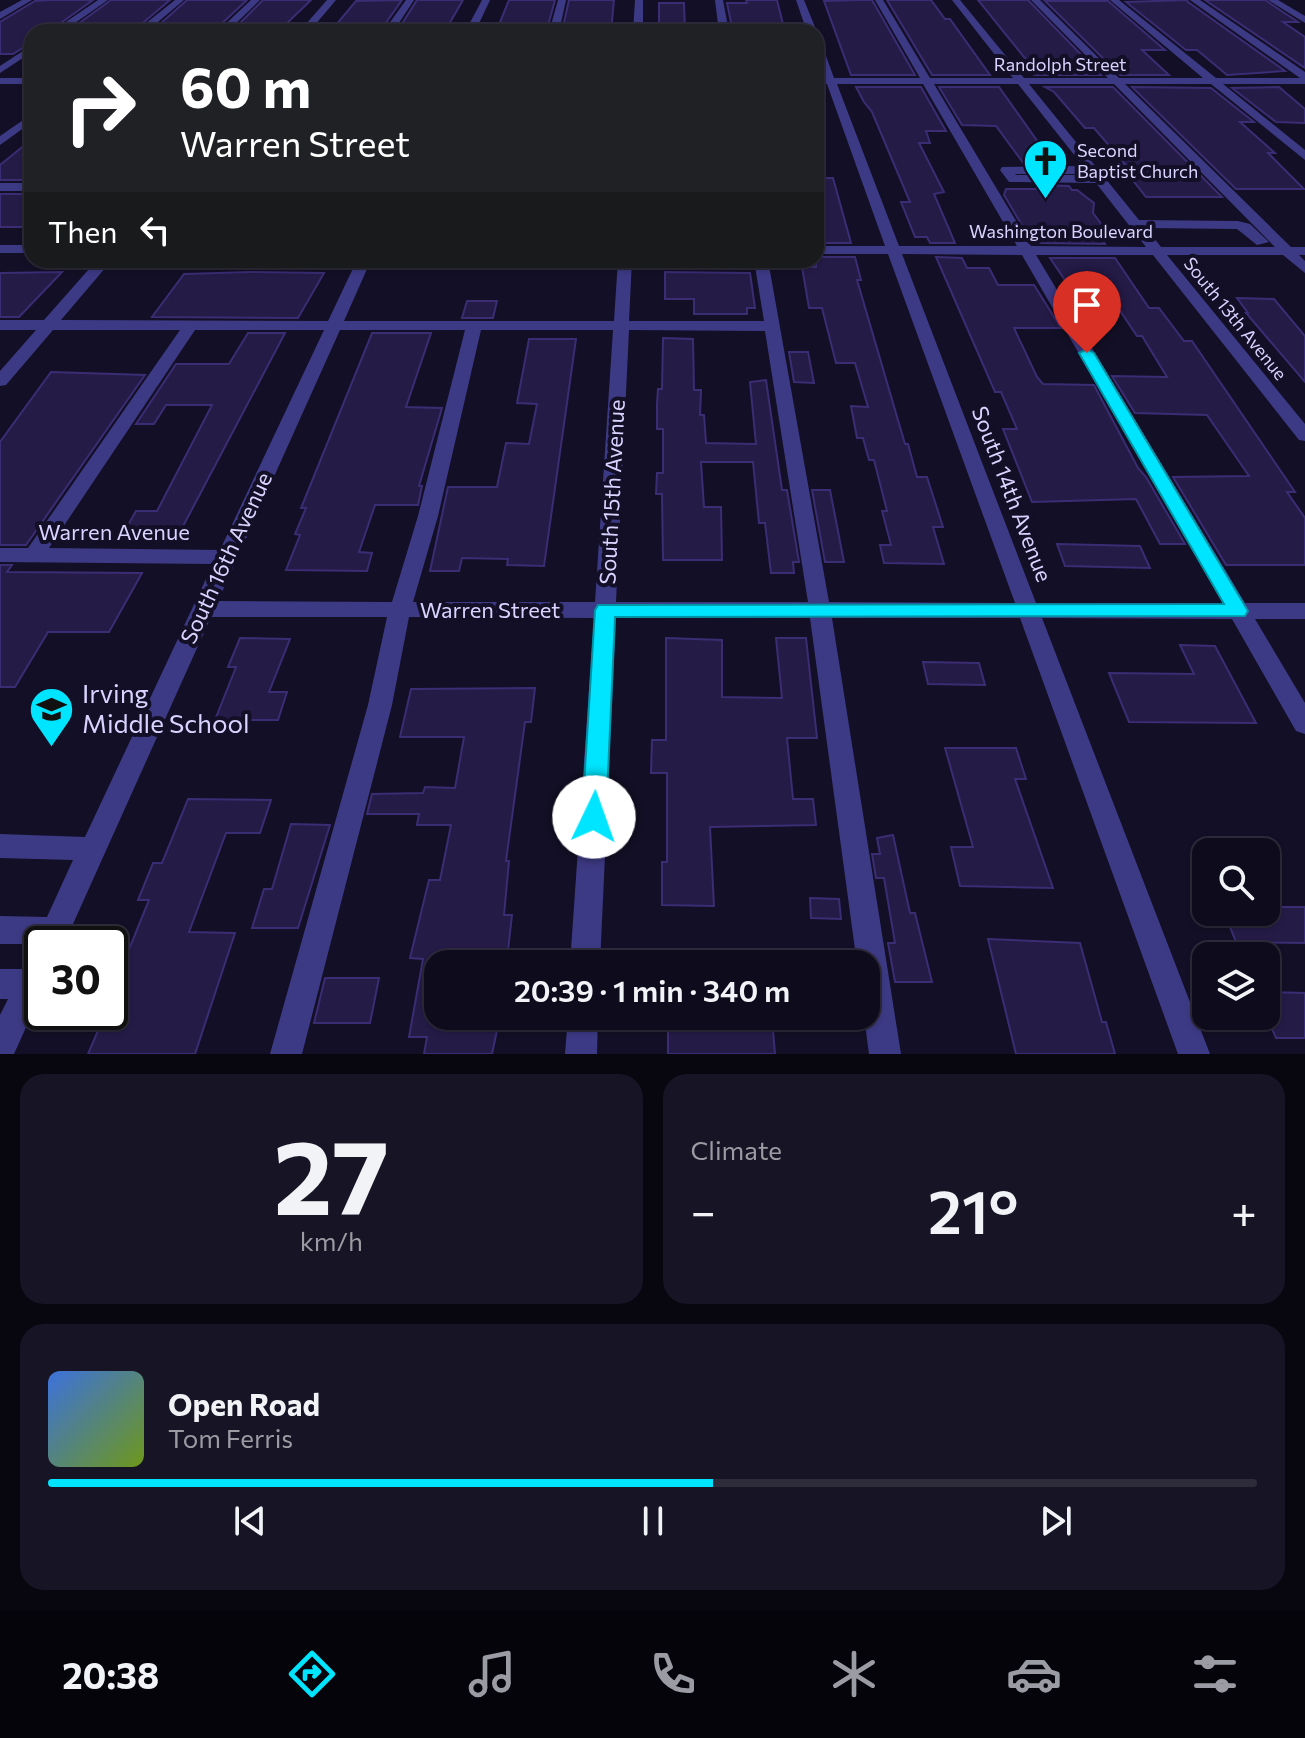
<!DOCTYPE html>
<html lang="en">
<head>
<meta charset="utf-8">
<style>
	body { margin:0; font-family:Commissioner,sans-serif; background:#171425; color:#f1f3f6; height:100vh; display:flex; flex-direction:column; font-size:30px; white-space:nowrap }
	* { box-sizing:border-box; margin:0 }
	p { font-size:26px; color:#9b9ba3 }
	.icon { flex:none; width:44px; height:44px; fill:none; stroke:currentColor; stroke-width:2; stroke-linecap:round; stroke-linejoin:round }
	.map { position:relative; height:1054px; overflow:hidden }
	.sheet { display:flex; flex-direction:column; gap:20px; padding:20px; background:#08060f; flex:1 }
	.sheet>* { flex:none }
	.banner { position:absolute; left:24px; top:24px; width:800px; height:244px; border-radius:24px; box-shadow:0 2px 6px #0004,0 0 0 2px #2e2b3b; background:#202124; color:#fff; overflow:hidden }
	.buttons { position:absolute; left:1192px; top:838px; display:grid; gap:16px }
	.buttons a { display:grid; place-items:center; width:88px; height:88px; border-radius:16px; background:#0e0b1c; box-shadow:0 2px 6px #0004,0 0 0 2px #2e2b3b; font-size:40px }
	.speed { position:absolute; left:24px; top:926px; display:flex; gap:16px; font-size:40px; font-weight:700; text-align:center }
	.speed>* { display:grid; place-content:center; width:104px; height:104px; border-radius:50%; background:#0e0b1c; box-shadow:0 2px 6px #0004,0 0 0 2px #2e2b3b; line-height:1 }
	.speed .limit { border:4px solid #111; border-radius:12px; background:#fff; color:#111 }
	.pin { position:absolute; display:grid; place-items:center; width:68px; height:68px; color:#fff; margin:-82px -34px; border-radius:50% 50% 50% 0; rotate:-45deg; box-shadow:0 0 8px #0007 }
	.pin .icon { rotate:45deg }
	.me { position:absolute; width:88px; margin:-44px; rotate:3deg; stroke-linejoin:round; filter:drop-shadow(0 0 6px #0008) }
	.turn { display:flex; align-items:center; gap:28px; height:168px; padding:0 24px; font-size:36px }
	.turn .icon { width:104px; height:104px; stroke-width:2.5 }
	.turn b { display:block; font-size:56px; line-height:68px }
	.then { display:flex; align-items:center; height:76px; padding:0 24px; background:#0003; gap:16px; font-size:30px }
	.big { font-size:60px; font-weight:600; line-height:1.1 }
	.sheet .widget { flex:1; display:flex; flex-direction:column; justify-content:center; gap:12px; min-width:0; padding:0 28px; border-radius:24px; background:#171425 }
	.sheet .dial { align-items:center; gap:0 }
	.dial b { font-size:104px; line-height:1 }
	.song { display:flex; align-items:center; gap:24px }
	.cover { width:96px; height:96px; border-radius:12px; background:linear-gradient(135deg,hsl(220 70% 55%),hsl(80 70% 35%)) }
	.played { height:8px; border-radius:4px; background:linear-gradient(90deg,#00e5ff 55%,#2e2b3b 55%) }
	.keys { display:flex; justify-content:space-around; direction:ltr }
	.heat { display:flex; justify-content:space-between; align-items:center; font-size:44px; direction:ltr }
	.sheet .tiles { flex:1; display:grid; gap:20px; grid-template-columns:1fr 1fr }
	.widget:last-child { grid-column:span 2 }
	.trip { position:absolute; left:424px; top:950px; width:456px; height:80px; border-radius:24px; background:#0e0b1c; box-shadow:0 2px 6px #0004,0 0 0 2px #2e2b3b; font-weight:600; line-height:80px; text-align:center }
	.tabs { display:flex; height:128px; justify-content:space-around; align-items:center; background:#06040b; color:#9b9ba3 }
	.tabs .icon { width:56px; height:56px }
	.tabs .selected { color:#00e5ff }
	.tabs b { font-size:36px; color:#f1f3f6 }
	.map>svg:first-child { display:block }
</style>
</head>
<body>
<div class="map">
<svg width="1305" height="1054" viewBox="0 0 1305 1054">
	<rect width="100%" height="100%" fill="#130f26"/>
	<g fill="#241b47" stroke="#3b2d73" stroke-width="2">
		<polygon points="50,0 93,0 48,32 32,32 32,42 13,54 0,54 0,22 35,1"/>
		<polygon points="111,0 170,0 132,32 67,32"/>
		<polygon points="187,0 247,0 218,27 151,32"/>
		<polygon points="263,0 311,0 282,28 236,27"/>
		<polygon points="402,0 383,27 362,27 358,32 330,32 356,1"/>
		<polygon points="417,0 463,0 445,31 421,31 424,27 400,27"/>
		<polygon points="509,0 555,0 547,29 496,32"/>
		<polygon points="569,0 614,0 611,32 583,32 584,27 563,27"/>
		<polygon points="746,0 777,0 785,32 756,32 755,27 732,27 727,3 747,3"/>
		<polygon points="861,0 872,0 915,75 851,75 824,1"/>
		<polygon points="887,0 931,0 945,19 950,19 990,75 932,75"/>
		<polygon points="978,0 1028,0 1101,75 1034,75 1028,67 1032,67"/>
		<polygon points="1187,0 1188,2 1285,71 1227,75 1197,50 1186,50 1126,2"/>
		<polygon points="1205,0 1265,0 1298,22 1283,22 1305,37 1305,68"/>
		<polygon points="1045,1 1108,1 1165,50 1142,50 1169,75 1120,75"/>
		<polygon points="659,3 684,3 685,31 659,31"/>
		<polygon points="856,87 921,87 946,131 926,131 930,143 919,143 944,192 934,194 955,243 930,243 927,237 915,237 901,202 910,202 872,112 864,102"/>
		<polygon points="939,87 999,87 1053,163 1024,164 996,126 962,125"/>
		<polygon points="1045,87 1113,87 1222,197 1146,197 1120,164 1125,164 1094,128 1085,128 1054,92"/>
		<polygon points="1132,87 1211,88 1254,122 1240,122 1275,153 1268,153 1304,189 1236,189"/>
		<polygon points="1279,87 1305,109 1305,123 1276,122 1232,88"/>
		<polygon points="32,139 32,180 0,180 0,165"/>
		<polygon points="816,178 833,178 851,243 816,243"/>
		<polygon points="1038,185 1069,186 1072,190 1077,190 1094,203 1093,213 1112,238 1101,238 1105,244 1040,243 1035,237 1029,237 1004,195 1006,189 1040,189"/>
		<rect x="0" y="194" width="32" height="33"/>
		<polygon points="816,257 855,257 861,280 857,280 905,444 908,444 917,477 927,477 943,527 933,527 944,564 884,563 880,545 891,545 882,511 887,511 874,460 869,460 863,438 857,438 851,406 868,407 855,363 836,363 822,308 809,308 802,267 816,267"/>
		<polygon points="936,257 962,258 967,268 989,268 998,285 1034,285 1061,328 1014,328 1037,377 1043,384 1094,385 1138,468 1146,477 1185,544 1160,544 1136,499 1032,502 1003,429 1017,429 1001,392 995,392"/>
		<polygon points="1050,258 1115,258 1149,308 1159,308 1184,341 1192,341 1295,492 1287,492 1305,518 1305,565 1226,565 1173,477 1249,476 1207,415 1135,413 1112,376 1167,377 1142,336 1137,336 1104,287 1069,286"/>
		<polygon points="62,272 19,317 0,317 0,273"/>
		<polygon points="250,272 324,273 298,318 152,317 184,274"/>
		<polygon points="665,272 750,273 755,308 747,308 747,314 694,314 694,299 665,299"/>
		<polygon points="1237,298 1274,299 1305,336 1305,382 1246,313 1248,313"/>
		<polygon points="467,301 497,301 493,318 462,318"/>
		<polygon points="248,333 285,333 180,532 124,532 136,511 157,511 212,405 166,405 154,424 136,424 176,364 229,364"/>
		<polygon points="372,333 431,333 406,407 442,408 419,486 422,486 418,505 375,505 359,552 372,553 367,571 286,570 300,535 295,534 306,508 301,508"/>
		<polygon points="663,338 693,339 694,390 701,390 700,415 704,415 706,443 756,444 750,382 766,380 782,490 787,490 799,562 793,562 794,573 771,573 765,523 759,523 753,462 701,462 704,507 721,507 722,560 663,560 662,494 656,494 657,473 663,473 663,429 657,429 657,404 658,389 662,389"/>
		<polygon points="529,339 576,339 544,566 507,565 508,559 462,558 459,571 430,571 448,487 497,487 506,443 529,444 537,404 517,403"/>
		<polygon points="789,352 808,352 814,383 794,382"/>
		<polygon points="51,372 145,375 26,545 0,545 0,442"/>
		<polygon points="812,490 830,490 844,562 825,562"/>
		<polygon points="1057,544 1140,546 1150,568 1065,566"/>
		<polygon points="0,565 12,565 7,572 142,573 109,632 48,632 15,687 0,687"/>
		<polygon points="240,638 290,639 269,692 287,692 278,720 215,720 236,667 228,667"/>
		<polygon points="666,638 722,640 722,697 782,698 776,638 806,638 817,738 787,738 793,799 813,799 816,825 710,827 714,906 662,905 662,862 667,862 667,773 651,773 652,740 666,740"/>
		<polygon points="1180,645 1215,646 1256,723 1129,722 1109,673 1194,674"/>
		<polygon points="923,662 979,663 985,685 928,684"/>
		<polygon points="535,688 531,722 525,722 506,861 509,861 504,915 512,915 507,959 438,959 438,1016 500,1016 492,1054 424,1054 427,1037 409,1037 423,959 410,958 429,880 440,880 451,825 417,825 419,814 367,814 372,794 423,793 425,787 455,788 464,737 400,737 411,689"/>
		<polygon points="945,748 1016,748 1026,779 1015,779 1053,888 960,886 951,847 973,847"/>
		<polygon points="188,799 271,800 260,833 226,833 189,932 235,933 195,1054 88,1054 106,1012 110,1012 117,979 149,900 138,900 153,863 162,863"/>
		<polygon points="291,824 330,825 298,928 252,928 264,889 272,889"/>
		<polygon points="893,835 910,913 915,913 932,982 895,982 888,943 895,943 884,878 876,878 872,854 880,854 877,838"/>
		<polygon points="810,898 839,899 841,919 811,918"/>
		<polygon points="1266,907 1305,907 1305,943 1236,942 1224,912 1266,912"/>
		<polygon points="988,939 1080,943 1102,1022 1106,1022 1115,1054 1016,1054"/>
		<polygon points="325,978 379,978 370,1023 314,1023"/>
		<polygon points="1266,992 1305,993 1305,1038 1276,1038 1266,1015"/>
		<polygon points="668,1016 772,1018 775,1054 668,1054"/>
	</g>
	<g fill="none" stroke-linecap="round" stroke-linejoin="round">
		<g fill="#3d3a85" fill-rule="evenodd">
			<polygon points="22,0 32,0 0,19 0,12"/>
			<polygon points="98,0 108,0 62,32 51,32"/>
			<polygon points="175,0 184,0 146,32 135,32"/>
			<polygon points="251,0 260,0 227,32 217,32"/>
			<polygon points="327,0 336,0 309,32 299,32"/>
			<polygon points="406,0 414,0 393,32 383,32"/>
			<polygon points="482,0 490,0 475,32 465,32"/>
			<polygon points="558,0 566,0 559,32 549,32"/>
			<polygon points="635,0 643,0 643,32 633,32"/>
			<polygon points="715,0 723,0 729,32 719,32"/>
			<polygon points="796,0 804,0 817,32 816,33 807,32"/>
			<path d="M875,0h8l47,78h83l-61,-78h8l64,78h84l-77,-78h9l79,78h84l-93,-78h9l97,78h84l-110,-78h10l105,72v12h-82l82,66v10l-94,-76h-86l166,163h14v8h-6l6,6v12l-22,-18h-116l138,169v17l-6,-1 -146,-185h-117l209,348h60v16h-50l50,84v31l-9,-3 -64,-112 -190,-1 168,436h-32l-158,-436h-188l69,436h-32l-5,-38 2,-52h-9l-47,-346h-194l-16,346h-30l24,-346 -185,-1 -17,88 -90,349h-32l98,-349 19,-88h-176l-147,327h-22v48l-28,62h-14v-39l8,-16h-8v-30h22l10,-20 4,-2 -1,-3h-35v-28l47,1 26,-57 -73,-2v-24l85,3 128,-273 -213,-2v-14h28l152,-218h-127l-47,55 -6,1v-15l36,-41h-36v-10h44l53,-60h15l-51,60 267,1 29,-61h14l-27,61h270l4,-61h14l-3,61h135l-10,-61h14l61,342 186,1 -127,-349h-72v-8h69l-58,-162h-11v-6h8l-8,-23v-16l5,3 13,36h86zM837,84h86l94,162h-118zM934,84h84l65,82 -81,1 -2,3 9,12 87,1 50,64 -115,-1zM1029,84h85l161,163h-114l-15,-19 91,1 20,16 12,-3 -19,-18 -12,-3 -99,-1zM1015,174h74l1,1h-74zM902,254l120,1 201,348h-187zM195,330h129l-104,220 -171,-2zM340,330h125l-47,186 -26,86 -174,-1zM481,330h132l-18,272h-182l25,-86zM629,330l136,1 43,271h-192z"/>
			<polygon points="1268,0 1278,0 1305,16 1305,23"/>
			<polygon points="32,45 32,52 0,73 0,66"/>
			<rect x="0" y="78" width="32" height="6"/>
			<polygon points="32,114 32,122 0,145 0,136"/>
			<rect x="0" y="183" width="32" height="8"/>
			<rect x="0" y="245" width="32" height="8"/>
			<polygon points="568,1016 598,1016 597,1054 565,1054"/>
		</g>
	</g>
	<polygon fill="#00e5ff" stroke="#0095a6" stroke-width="2" points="1087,349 1094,353 1245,606 1248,611 1245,616 615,617 606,817 602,824 594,827 585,824 582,817 595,610 598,605 1224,604 1079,353"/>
	<defs>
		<symbol id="church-pin" viewBox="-11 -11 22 30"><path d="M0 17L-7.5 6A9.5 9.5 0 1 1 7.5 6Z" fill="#00e5ff" stroke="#130f26"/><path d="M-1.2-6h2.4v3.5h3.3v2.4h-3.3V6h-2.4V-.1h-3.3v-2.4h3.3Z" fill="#111"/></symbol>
		<symbol id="school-pin" viewBox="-11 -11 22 30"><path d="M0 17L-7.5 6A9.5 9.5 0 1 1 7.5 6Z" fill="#00e5ff" stroke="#130f26"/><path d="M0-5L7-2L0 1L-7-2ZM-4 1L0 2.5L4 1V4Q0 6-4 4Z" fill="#111"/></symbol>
	</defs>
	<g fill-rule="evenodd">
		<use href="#church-pin" x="1020" y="136" width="51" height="69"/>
		<use href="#school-pin" x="26" y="684" width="51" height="69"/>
	</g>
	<g text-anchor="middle" stroke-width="8" stroke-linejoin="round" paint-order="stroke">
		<g font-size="18" fill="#d9d4ff" stroke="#130f26">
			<text x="1060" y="71">Randolph Street</text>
			<text x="1061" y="238">Washington Boulevard</text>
			<text transform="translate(1235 319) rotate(51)" y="6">South 13th Avenue</text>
		</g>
		<g font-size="18" fill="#d9d4ff" stroke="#130f26" text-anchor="start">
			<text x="1077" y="157">Second<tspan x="1077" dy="21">Baptist Church</tspan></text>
		</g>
		<g font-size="22" fill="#d9d4ff" stroke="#130f26">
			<text transform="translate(612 492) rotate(-87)" y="8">South 15th Avenue</text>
			<text transform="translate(1012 494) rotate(69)" y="8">South 14th Avenue</text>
			<text x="114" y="540">Warren Avenue</text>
			<text transform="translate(226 558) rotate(-65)" y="8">South 16th Avenue</text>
			<text x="490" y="618">Warren Street</text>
		</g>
		<g font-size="26" fill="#d9d4ff" stroke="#130f26" text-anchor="start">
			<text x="82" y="703">Irving<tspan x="82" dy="30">Middle School</tspan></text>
		</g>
	</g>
</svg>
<div class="buttons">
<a><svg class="icon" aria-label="search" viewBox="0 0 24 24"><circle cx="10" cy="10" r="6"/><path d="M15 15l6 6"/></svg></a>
<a><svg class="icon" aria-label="layers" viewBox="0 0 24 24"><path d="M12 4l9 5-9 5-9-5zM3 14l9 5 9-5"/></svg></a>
</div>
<div class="speed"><div class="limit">30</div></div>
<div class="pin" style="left:1087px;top:353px;background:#d93025"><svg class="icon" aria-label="arrive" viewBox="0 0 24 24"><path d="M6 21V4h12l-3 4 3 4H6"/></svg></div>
<svg class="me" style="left:594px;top:817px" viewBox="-20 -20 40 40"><circle r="19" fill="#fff"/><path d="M0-13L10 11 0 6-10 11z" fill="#00e5ff"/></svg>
<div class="trip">20:39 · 1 min · 340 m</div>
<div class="banner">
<div class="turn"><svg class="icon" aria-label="right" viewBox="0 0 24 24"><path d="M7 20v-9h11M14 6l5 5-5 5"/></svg><div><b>60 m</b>Warren Street</div></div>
<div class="then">Then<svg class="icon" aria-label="left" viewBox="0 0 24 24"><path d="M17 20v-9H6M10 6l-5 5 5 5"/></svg></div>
</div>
</div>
<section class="sheet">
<div class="tiles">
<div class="widget dial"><b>27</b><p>km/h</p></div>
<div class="widget"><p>Climate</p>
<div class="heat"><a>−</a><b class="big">21°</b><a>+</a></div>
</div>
<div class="widget">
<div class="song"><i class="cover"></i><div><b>Open Road</b><p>Tom Ferris</p></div></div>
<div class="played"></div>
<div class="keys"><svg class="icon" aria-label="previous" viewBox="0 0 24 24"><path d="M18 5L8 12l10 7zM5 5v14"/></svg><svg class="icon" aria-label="pause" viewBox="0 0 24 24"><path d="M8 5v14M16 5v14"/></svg><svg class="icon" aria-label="next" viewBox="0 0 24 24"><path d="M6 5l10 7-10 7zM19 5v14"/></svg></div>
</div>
</div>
</section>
<nav class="tabs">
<b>20:38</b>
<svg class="icon selected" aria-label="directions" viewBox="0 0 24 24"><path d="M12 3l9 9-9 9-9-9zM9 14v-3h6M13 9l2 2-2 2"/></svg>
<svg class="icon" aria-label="music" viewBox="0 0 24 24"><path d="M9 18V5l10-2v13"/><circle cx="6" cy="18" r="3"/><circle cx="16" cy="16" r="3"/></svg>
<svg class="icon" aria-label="phone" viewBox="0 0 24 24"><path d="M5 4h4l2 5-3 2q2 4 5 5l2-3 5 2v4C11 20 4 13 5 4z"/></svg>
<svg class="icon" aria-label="climate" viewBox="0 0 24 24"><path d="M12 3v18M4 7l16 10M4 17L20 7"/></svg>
<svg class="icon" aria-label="car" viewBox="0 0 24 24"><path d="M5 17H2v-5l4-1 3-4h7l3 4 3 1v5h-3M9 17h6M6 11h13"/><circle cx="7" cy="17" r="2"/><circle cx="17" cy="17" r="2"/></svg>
<svg class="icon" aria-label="filters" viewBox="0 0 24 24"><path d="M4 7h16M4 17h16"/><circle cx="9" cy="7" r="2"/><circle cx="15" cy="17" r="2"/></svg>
</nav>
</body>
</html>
